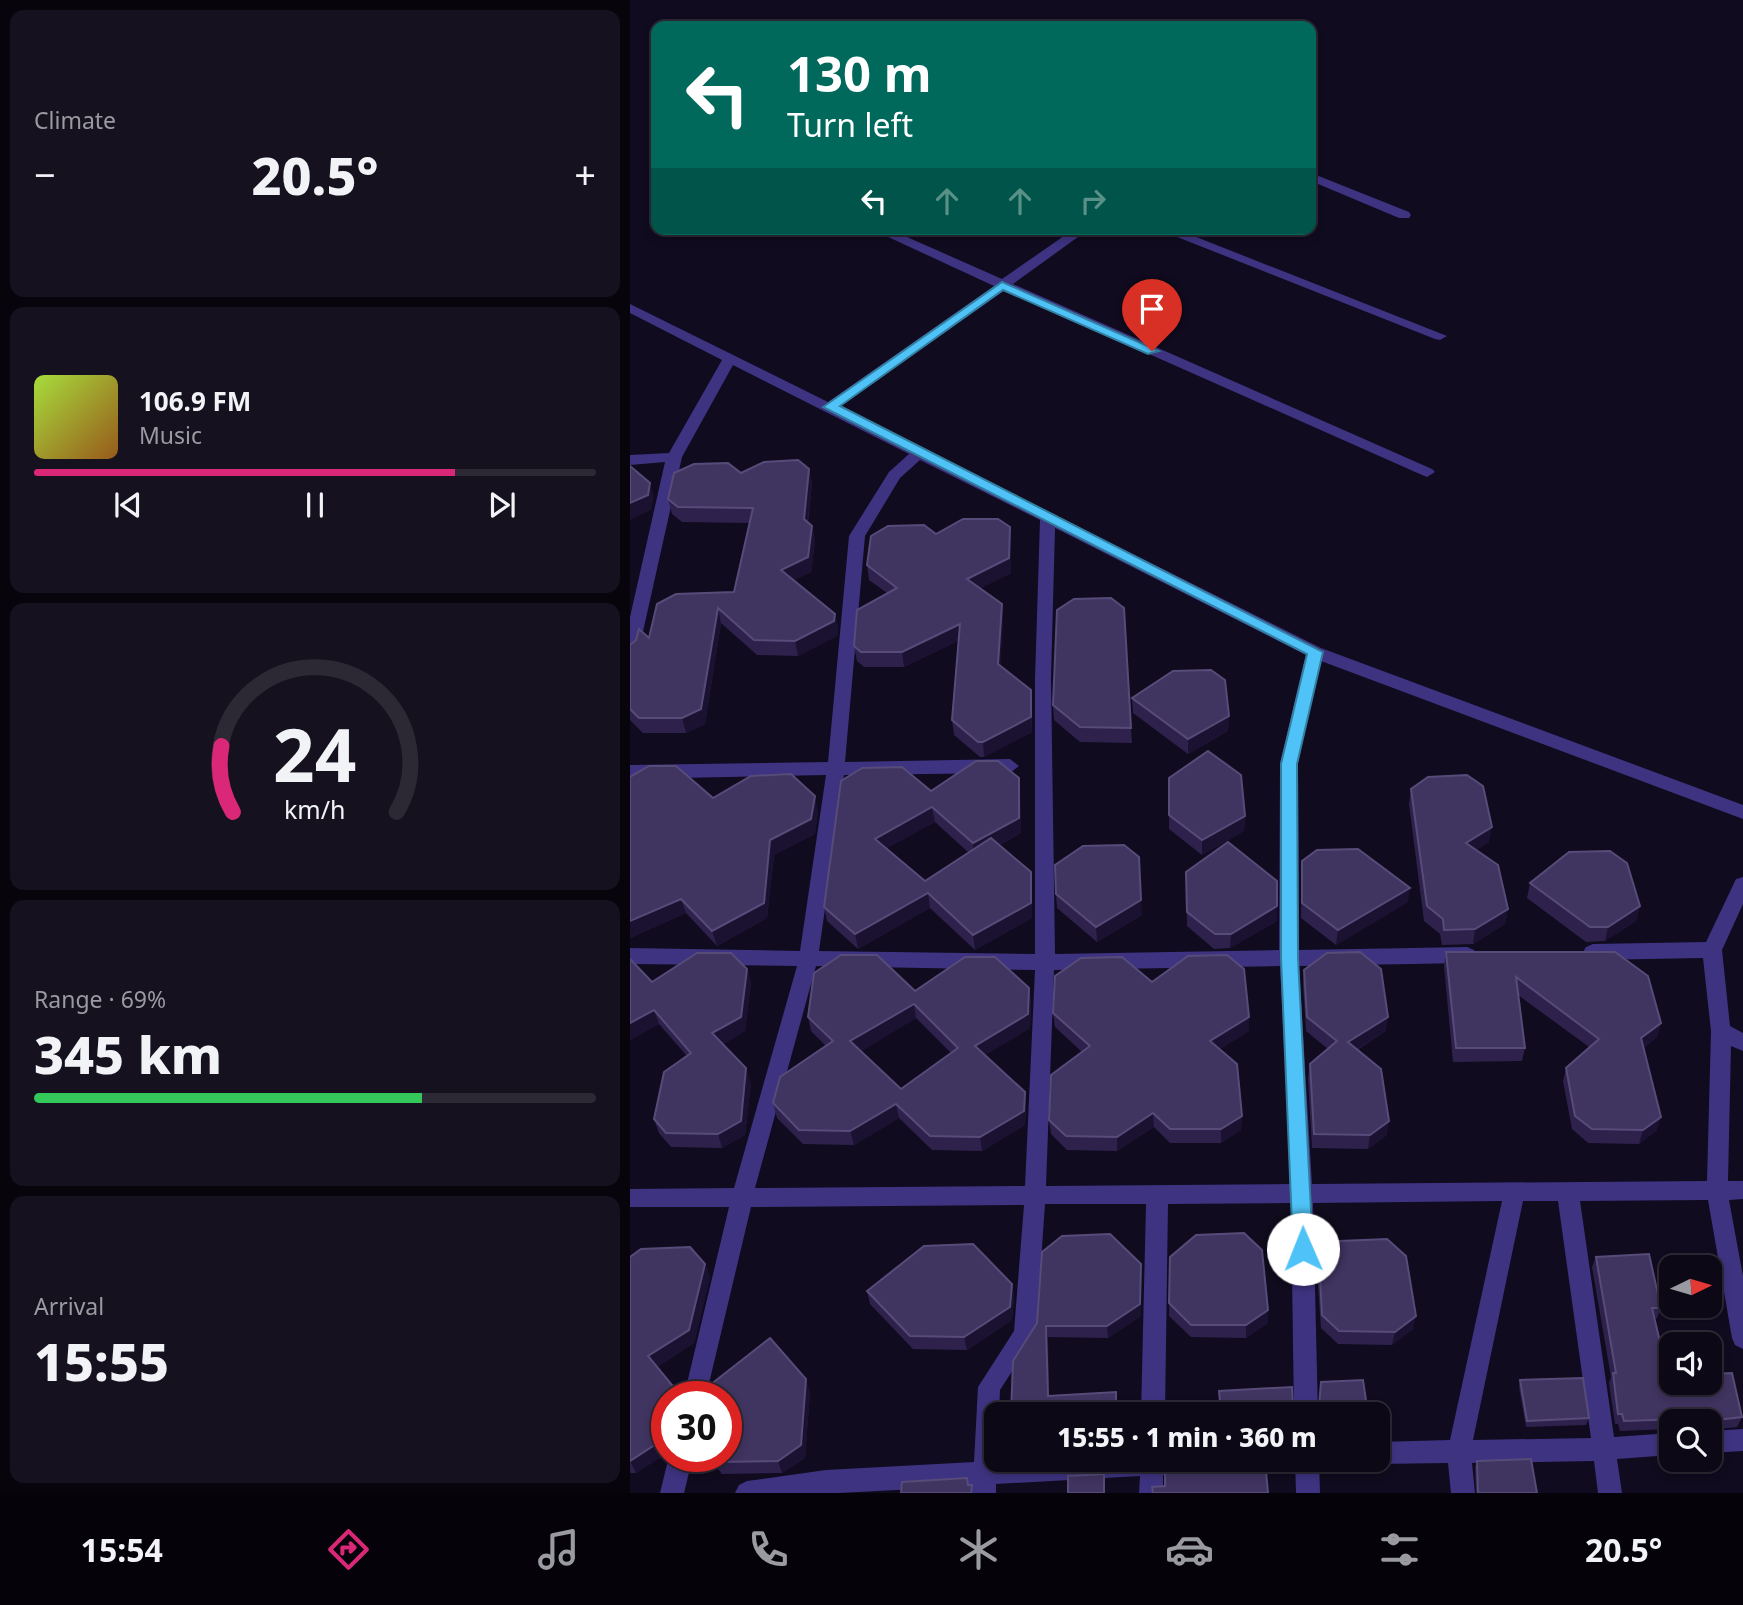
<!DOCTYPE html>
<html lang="en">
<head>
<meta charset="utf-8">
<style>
	body { margin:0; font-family:"Noto Sans",sans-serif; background:#15111f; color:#f1f3f6; height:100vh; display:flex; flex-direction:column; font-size:26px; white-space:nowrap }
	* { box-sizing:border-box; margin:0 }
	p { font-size:23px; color:#9a9aa1 }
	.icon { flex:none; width:38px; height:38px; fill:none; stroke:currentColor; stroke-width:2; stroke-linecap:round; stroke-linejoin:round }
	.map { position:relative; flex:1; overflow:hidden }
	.side { display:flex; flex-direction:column; gap:10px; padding:10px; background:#07040c; width:630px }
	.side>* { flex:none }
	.hud { position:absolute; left:21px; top:21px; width:665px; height:214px; border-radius:14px; box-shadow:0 4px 10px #0003,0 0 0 2px #2c2935; background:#00695c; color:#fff; overflow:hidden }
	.needle { width:46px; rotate:85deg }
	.buttons { position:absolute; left:1029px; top:1255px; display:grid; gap:14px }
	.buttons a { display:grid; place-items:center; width:63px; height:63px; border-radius:14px; background:#0c0816; box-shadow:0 4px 10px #0003,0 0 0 2px #2c2935; font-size:35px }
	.speed { position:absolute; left:21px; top:1381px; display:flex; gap:14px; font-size:35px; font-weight:700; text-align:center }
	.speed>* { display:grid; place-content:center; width:91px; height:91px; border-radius:50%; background:#0c0816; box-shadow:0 4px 10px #0003,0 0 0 2px #2c2935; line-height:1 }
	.speed .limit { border:10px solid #d22; background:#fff; color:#111 }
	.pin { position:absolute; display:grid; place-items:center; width:60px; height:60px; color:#fff; margin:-72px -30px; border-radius:50% 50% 50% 0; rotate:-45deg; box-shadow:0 0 7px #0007 }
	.pin .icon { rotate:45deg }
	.me { position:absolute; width:77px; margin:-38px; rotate:359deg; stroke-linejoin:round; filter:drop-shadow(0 0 5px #0008) }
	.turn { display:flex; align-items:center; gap:24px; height:147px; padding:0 21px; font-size:32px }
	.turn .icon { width:91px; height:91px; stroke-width:2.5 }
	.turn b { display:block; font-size:49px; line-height:60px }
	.lanes { display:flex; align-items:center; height:66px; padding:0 21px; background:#0003; justify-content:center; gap:35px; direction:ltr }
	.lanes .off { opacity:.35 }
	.big { font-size:52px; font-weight:800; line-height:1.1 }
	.side .widget { flex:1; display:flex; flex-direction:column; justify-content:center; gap:10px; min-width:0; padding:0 24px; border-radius:14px; background:#15111f }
	.side .dial { align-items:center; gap:0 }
	.dial svg { height:182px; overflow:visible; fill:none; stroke:#2c2935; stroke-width:7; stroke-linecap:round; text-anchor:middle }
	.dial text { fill:#f1f3f6; stroke:none }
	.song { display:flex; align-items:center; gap:21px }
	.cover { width:84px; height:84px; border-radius:10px; background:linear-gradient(135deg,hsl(80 70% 55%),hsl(30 70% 35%)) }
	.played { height:7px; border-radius:4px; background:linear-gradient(90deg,#db2777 75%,#2c2935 75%) }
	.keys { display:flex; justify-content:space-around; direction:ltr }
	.heat { display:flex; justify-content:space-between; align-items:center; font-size:38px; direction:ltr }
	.charge { height:10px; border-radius:5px; background:linear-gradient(90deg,#34c759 69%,#2c2935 0) }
	.trip { position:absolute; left:354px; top:1402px; width:406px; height:70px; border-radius:14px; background:#0c0816; box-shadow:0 4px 10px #0003,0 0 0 2px #2c2935; font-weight:800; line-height:70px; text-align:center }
	.menu { display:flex; height:112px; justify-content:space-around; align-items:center; background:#050309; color:#9a9aa1 }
	.menu .icon { width:49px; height:49px }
	.menu .active { color:#db2777 }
	.menu b { font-size:32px; color:#f1f3f6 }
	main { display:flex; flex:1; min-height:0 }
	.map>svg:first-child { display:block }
</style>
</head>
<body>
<main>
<section class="side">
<div class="widget"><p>Climate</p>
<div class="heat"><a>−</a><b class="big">20.5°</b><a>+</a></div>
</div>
<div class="widget">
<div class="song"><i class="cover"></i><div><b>106.9 FM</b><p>Music</p></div></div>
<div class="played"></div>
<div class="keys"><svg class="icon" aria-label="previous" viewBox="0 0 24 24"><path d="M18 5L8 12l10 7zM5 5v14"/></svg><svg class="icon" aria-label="pause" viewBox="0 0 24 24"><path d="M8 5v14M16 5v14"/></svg><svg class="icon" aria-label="next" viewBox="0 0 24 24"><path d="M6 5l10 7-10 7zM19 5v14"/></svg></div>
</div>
<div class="widget dial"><svg viewBox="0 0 100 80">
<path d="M14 69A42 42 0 1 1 86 69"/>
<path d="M14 69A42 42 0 0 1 9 40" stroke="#db2777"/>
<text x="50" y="56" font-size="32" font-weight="700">24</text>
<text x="50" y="72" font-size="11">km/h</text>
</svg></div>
<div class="widget"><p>Range · 69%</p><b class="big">345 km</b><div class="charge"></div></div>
<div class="widget"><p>Arrival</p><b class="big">15:55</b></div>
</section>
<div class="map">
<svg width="1113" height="1493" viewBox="0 0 1113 1493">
	<rect width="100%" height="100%" fill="#100b1e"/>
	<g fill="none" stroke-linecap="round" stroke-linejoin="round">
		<g fill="#3d3380" fill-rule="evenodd">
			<polygon points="681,173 779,212 781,215 779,218 769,218 681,181"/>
			<path d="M241,229h18l113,50 72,-50h15l-76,55 419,185 3,3 -8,5 -5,-2 -417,-185 -166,117 482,241 422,157v14l-422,-158 -23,102 1,187 168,-3 7,3 3,5 -3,5 -7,3 -168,3 13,218 395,-3 4,-150 -8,-73 -110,2 -7,-3 -3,-5 3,-5 7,-3 113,-2 30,-63 7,-2v27l-21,46 8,76 13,7v18l-12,-5 -3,135h15v18l-14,1 14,76v73l-8,-4 -3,-7 -24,-138 -128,1 34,236 57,-4v22l-54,4 5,34h-24l-4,-32 -122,2 3,30h-24l-3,-30 -71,1 -9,-4h9v-18l73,-2 52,-239 -189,2 5,211h-24l-3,-211 -123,1 -3,210h-24l5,-210h-101l-9,130 -36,56 -1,24h-3v46h243l-4,8 -8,4 -64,3v18h-24l1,-17 -144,8v9h-24v-7l-133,7h-104l4,-8 8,-4 79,-11 148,-8 4,-75 36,-56 10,-126 -273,2 -45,189h-22l45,-189h-99v-18l104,-1 63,-222 -167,-2v-16l170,3 26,-176 -196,4v-14l198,-3 21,-226 40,-64 20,-18 -176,-89 -51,92 -44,197 -8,6v-43l35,-155 -35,3v-10l39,-2 53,-93 -92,-47v-9l198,98 166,-116zM290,460l120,60 -5,158v276l-216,-3 25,-176 166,-2 9,-7 -9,-7 -165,3 20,-226 35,-58zM425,528l251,127 -26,108 -1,187 -224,4 -4,-276zM186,966l219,4 -10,216 -270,2zM650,966l11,218 -245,2 8,-216zM893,1201h35l33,237 -118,2z"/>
			<polygon points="527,229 546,229 817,336 810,340 805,339"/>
			<polygon points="1113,1429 1113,1451 1080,1453 1080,1431"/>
			<polygon points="39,1456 63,1456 54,1493 30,1493"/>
			<polygon points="665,1460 689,1460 690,1493 666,1493"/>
		</g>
	</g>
	<g fill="#2e224d" fill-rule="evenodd">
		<polygon points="179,469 182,484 178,523 182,526 185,541 181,572 164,580 205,614 208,629 207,636 168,656 127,655 91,623 75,724 56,733 13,733 0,720 0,645 19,638 104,592 119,523 52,522 42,514 38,499 111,473"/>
		<polygon points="380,527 381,542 381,573 350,588 372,604 373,619 370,666 402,705 402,732 354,757 350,757 324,735 322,720 328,641 274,667 234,667 227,661 224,646 257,593 239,580 237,565 306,534"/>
		<polygon points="502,698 599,716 598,731 558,754 503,713"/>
		<polygon points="423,705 501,728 502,743 450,742 424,720"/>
		<path d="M389,778l1,15 1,40 -22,12 32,27 1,15v31l-57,32 -45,-42 -72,41 -31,-28 -3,-14 107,-116zM305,822l34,31 -44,28 -38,-33z"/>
		<polygon points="539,778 615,816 614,831 572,855 539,829"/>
		<polygon points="781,789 859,842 846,850 878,909 875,924 843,944 812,945 810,934 794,921 779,804"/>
		<polygon points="83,798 188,811 185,834 144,855 137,918 87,946 56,913 0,938"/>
		<polygon points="672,861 778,902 706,945 671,918"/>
		<polygon points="556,872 647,906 647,921 600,948 584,949 557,926"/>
		<polygon points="900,883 1010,906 1006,921 975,941 956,942 897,898"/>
		<polygon points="426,894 512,915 467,942 427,908"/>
		<polygon points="816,952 1031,1023 1027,1037 1014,1047 1027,1130 1009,1144 958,1143 942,1129 933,1081 936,1068 959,1047 888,995 895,1048 892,1061 823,1062 814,966"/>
		<polygon points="117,969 121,983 115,1031 93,1044 121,1083 115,1135 92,1148 41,1147 29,1133 24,1119 57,1056 29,1024 0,1040 22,982"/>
		<polygon points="674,970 756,1031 727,1050 757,1135 738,1149 682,1148 678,1078 680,1064 698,1049 676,1031 673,985"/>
		<polygon points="522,982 619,1017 619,1031 590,1049 612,1116 611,1130 591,1143 540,1143 524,1127 487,1151 437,1150 421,1134 419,1120 452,1052 425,1027 423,1013"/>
		<path d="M399,988l2,15 -1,25 -45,27 40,37 1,14 -1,19 -43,26 -50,-1 -33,-32 -45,27 -51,-1 -26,-26 -4,-15 53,-57 -15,-15 -3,-14 107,-26zM286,1018l35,35 -50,36 -40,-38z"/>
		<polygon points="0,1257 75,1264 80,1277 64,1343 27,1367 37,1396 37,1453 6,1473 0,1473"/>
		<polygon points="540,1257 638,1310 638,1323 616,1338 561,1337 539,1316"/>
		<polygon points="966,1257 1031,1308 1027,1318 1025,1318 1038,1376 1112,1417 1107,1427 1080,1430 1080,1421 1041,1421 1041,1429 990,1431 988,1424 985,1424 979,1383 981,1377 962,1267"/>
		<polygon points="689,1259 783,1329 762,1345 708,1344 691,1328 687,1272"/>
		<polygon points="511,1264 511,1316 478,1338 418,1337 419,1396 381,1414 407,1323"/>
		<polygon points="382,1284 384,1297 382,1320 337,1350 283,1349 240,1304 237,1291"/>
		<polygon points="890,1380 959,1418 956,1425 896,1427 889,1387"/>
		<polygon points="180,1392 175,1458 152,1473 92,1474 78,1456 96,1456"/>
		<polygon points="847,1461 907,1493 846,1493 845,1467"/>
	</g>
	<g fill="#1b1232">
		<polygon points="179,469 182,484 176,534 174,519"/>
		<polygon points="20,483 24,498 21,510 0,520 0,503"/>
		<polygon points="182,526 185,541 181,572 154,585 151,570"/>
		<polygon points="380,527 381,542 381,573 339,594 337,579"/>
		<polygon points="372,604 373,619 370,679 368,664"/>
		<polygon points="88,608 91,623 75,724 56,733 52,718"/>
		<polygon points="205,614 208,629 207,636 168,656 165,641"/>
		<polygon points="330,624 332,639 274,667 272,652"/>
		<polygon points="401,690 402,732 354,757 353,742"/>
		<polygon points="599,716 598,731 558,754 558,739"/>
		<polygon points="389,778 390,793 391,833 344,858 343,843"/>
		<polygon points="185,796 188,811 185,834 144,855 137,918 87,946 82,931 140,840"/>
		<polygon points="302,807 305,822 248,853 245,839"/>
		<polygon points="615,816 614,831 572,855 572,840"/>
		<polygon points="862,827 859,842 834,857 836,843"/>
		<polygon points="401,872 402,887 402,918 345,950 343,935"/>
		<polygon points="780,888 778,902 706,945 708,930"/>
		<polygon points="298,893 300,908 228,949 225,934"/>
		<polygon points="51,899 56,913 0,938 0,921"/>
		<polygon points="511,900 512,915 467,942 466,927"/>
		<polygon points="647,906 647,921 600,948 601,934"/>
		<polygon points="1010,906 1006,921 975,941 978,927"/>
		<polygon points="878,909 875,924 843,944 845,929"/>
		<polygon points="117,969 121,983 115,1031 87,1047 82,1033"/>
		<polygon points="399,988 401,1003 400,1028 347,1060 345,1046"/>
		<polygon points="284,1004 286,1018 224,1056 220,1041"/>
		<polygon points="24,1010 29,1024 0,1040 0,1023"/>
		<polygon points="619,1017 619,1031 580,1056 580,1041"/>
		<polygon points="758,1017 756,1031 716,1056 718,1042"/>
		<polygon points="1031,1023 1027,1037 1007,1051 1011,1038"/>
		<polygon points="116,1068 121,1083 115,1135 92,1148 88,1134"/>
		<polygon points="395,1092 396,1106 395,1125 352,1151 350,1137"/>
		<polygon points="266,1104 269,1118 224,1145 220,1131"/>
		<polygon points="523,1113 524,1127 487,1151 487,1137"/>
		<polygon points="612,1116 611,1130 591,1143 591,1129"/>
		<polygon points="1031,1117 1027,1130 1009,1144 1013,1130"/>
		<polygon points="759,1121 757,1135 738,1149 740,1135"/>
		<polygon points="75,1264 80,1277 64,1343 24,1369 18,1356"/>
		<polygon points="511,1264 511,1316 478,1338 477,1326"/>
		<polygon points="382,1284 384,1297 382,1320 337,1350 334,1337"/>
		<polygon points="638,1310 638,1323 616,1338 616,1325"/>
		<polygon points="786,1316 783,1329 762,1345 765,1332"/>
		<polygon points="416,1326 418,1337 419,1407 418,1396"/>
		<polygon points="176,1379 180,1392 175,1458 152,1473 148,1461"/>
		<polygon points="37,1437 37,1453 6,1473 0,1461"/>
	</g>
	<g fill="#403460" stroke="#574b79" stroke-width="2" fill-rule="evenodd">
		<polygon points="168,460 179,469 174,519 182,526 178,557 151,570 205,614 204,621 165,641 124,640 88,608 71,709 52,718 9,718 0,709 0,645 6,640 9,629 19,638 27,604 46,594 104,592 123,508 48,507 38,499 44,473 64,464 98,463 111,473 134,462"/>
		<polygon points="0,466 20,483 18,495 0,503"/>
		<polygon points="333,519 368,519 380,527 379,558 337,579 372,604 368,664 401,690 401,717 353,742 348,742 322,720 330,624 272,652 231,652 224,646 227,610 267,588 237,565 241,536 258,526 294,525 306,534"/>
		<polygon points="481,598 494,608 501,728 450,727 423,705 427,610 444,599"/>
		<polygon points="581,670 595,680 599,716 558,739 502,698 543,671"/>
		<polygon points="578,751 611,775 615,816 572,840 539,815 539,778"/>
		<polygon points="346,761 368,761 389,778 389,818 343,843 302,807 245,839 295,881 361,838 401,872 401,903 343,935 298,893 225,934 194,907 211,781 232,768 272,767 301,791"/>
		<polygon points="19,766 46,766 83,798 121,776 161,774 185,796 181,819 140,840 134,903 82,931 51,899 0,921 0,777"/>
		<polygon points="837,775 853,786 862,827 836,843 868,865 878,909 845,929 814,930 813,919 797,906 781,789 798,777"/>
		<polygon points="598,842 647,881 647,906 601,934 585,934 557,912 556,872"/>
		<polygon points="494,845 509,857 511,900 466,927 426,894 425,865 453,846"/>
		<polygon points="728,849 780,888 708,930 672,903 672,861 687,850"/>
		<polygon points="980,851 997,863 1010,906 978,927 960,927 900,883 939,852"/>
		<polygon points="730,952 751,969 758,1017 718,1042 751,1069 759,1121 740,1135 684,1134 680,1064 707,1041 677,1017 674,970 697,953"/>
		<polygon points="816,952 985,952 1018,976 1031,1023 1011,1038 1031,1117 1013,1130 962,1129 945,1116 936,1068 969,1039 886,977 895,1048 826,1048"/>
		<polygon points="67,953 101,953 117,969 111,1017 82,1033 116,1068 111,1121 88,1134 36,1133 24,1119 34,1072 61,1053 24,1010 0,1023 0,959 22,982"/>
		<path d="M211,955h36l38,36 50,-34h30l34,31 -1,26 -53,32 50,46 -1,19 -44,26 -50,-1 -34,-32 -46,27 -51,-1 -26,-27 7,-26 53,-36 -25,-24 6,-44zM284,1004l44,44 -57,41 -51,-48z"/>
		<polygon points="597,955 614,969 619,1017 580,1041 607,1064 612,1116 591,1129 540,1129 523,1113 487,1137 436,1136 419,1120 421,1075 460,1046 423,1013 425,976 451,958 492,957 522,982 558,956"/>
		<polygon points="614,1233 632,1250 638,1310 616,1325 561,1325 539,1303 540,1257 566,1235"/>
		<polygon points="480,1234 511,1264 510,1304 477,1326 416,1326 418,1396 486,1392 486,1414 381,1414 383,1361 407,1323 412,1252 432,1236"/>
		<polygon points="757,1239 776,1256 786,1316 765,1332 709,1331 692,1315 689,1259 709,1241"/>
		<polygon points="343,1244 382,1284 380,1307 334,1337 280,1336 237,1291 294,1246"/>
		<polygon points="60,1247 75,1264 59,1330 18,1356 51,1396 37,1396 37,1437 0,1461 0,1257 11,1249"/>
		<polygon points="1019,1254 1031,1308 1022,1308 1038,1376 1041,1376 1041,1382 1080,1382 1080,1374 1102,1373 1112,1417 1078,1421 1054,1421 1053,1419 994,1421 992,1414 988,1414 983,1373 986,1373 966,1257"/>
		<polygon points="140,1338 176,1379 171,1445 148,1461 87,1462 82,1456 96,1456 96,1396 66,1396"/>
		<polygon points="953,1378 959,1418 897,1421 890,1380"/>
		<polygon points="733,1380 738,1414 591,1414 589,1391 662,1387 663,1407 689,1407 691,1382"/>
		<polygon points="901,1459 907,1493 848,1493 847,1461"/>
		<polygon points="608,1460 635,1460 638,1493 523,1493 522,1487 535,1486 535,1469 597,1466"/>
		<polygon points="474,1474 474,1493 438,1493 438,1476"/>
		<polygon points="337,1478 338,1485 342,1485 341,1493 271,1493 272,1482"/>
	</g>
	<polygon fill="#4fc3f7" stroke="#337fa1" stroke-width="2" points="372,282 529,351 518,354 373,290 210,406 693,652 667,764 668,958 683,1249 680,1255 673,1258 666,1255 663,1249 651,958 651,764 677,654 193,407"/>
</svg>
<div class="buttons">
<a><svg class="needle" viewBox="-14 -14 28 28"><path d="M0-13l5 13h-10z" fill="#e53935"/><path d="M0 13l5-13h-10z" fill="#9a9aa1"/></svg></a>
<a><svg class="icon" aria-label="sound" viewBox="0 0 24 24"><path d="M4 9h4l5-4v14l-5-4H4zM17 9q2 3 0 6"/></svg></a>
<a><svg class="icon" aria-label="search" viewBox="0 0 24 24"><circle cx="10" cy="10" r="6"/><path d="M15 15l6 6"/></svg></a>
</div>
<div class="speed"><div class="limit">30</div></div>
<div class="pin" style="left:522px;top:351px;background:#d93025"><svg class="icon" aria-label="arrive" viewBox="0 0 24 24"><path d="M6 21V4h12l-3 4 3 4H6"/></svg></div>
<svg class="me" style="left:673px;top:1249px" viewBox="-20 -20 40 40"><circle r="19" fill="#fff"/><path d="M0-13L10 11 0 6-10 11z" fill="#4fc3f7"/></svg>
<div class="trip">15:55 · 1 min · 360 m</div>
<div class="hud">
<div class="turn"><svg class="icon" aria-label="left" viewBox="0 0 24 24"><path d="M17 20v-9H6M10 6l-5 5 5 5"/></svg><div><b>130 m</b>Turn left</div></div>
<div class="lanes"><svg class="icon" aria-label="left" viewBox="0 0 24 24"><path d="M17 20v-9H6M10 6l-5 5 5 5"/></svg><svg class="icon off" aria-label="ahead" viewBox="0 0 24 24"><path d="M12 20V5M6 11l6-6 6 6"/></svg><svg class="icon off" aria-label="ahead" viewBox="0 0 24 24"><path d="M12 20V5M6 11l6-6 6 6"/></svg><svg class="icon off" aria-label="right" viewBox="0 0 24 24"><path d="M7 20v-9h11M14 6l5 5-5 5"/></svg></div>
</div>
</div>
</main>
<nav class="menu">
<b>15:54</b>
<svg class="icon active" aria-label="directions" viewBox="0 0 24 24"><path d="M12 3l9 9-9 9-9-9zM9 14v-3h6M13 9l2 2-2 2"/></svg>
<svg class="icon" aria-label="music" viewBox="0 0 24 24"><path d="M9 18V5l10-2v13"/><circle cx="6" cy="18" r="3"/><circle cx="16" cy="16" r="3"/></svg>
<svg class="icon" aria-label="phone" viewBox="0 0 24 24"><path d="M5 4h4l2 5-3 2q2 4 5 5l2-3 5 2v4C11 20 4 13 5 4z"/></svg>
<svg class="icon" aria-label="climate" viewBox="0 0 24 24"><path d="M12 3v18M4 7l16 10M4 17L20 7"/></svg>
<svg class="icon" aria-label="car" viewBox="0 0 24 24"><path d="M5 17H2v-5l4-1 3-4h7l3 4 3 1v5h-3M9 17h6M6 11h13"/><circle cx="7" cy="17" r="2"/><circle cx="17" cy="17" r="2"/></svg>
<svg class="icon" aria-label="filters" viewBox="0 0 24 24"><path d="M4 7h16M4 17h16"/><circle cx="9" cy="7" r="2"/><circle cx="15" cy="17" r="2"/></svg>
<b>20.5°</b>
</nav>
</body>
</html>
